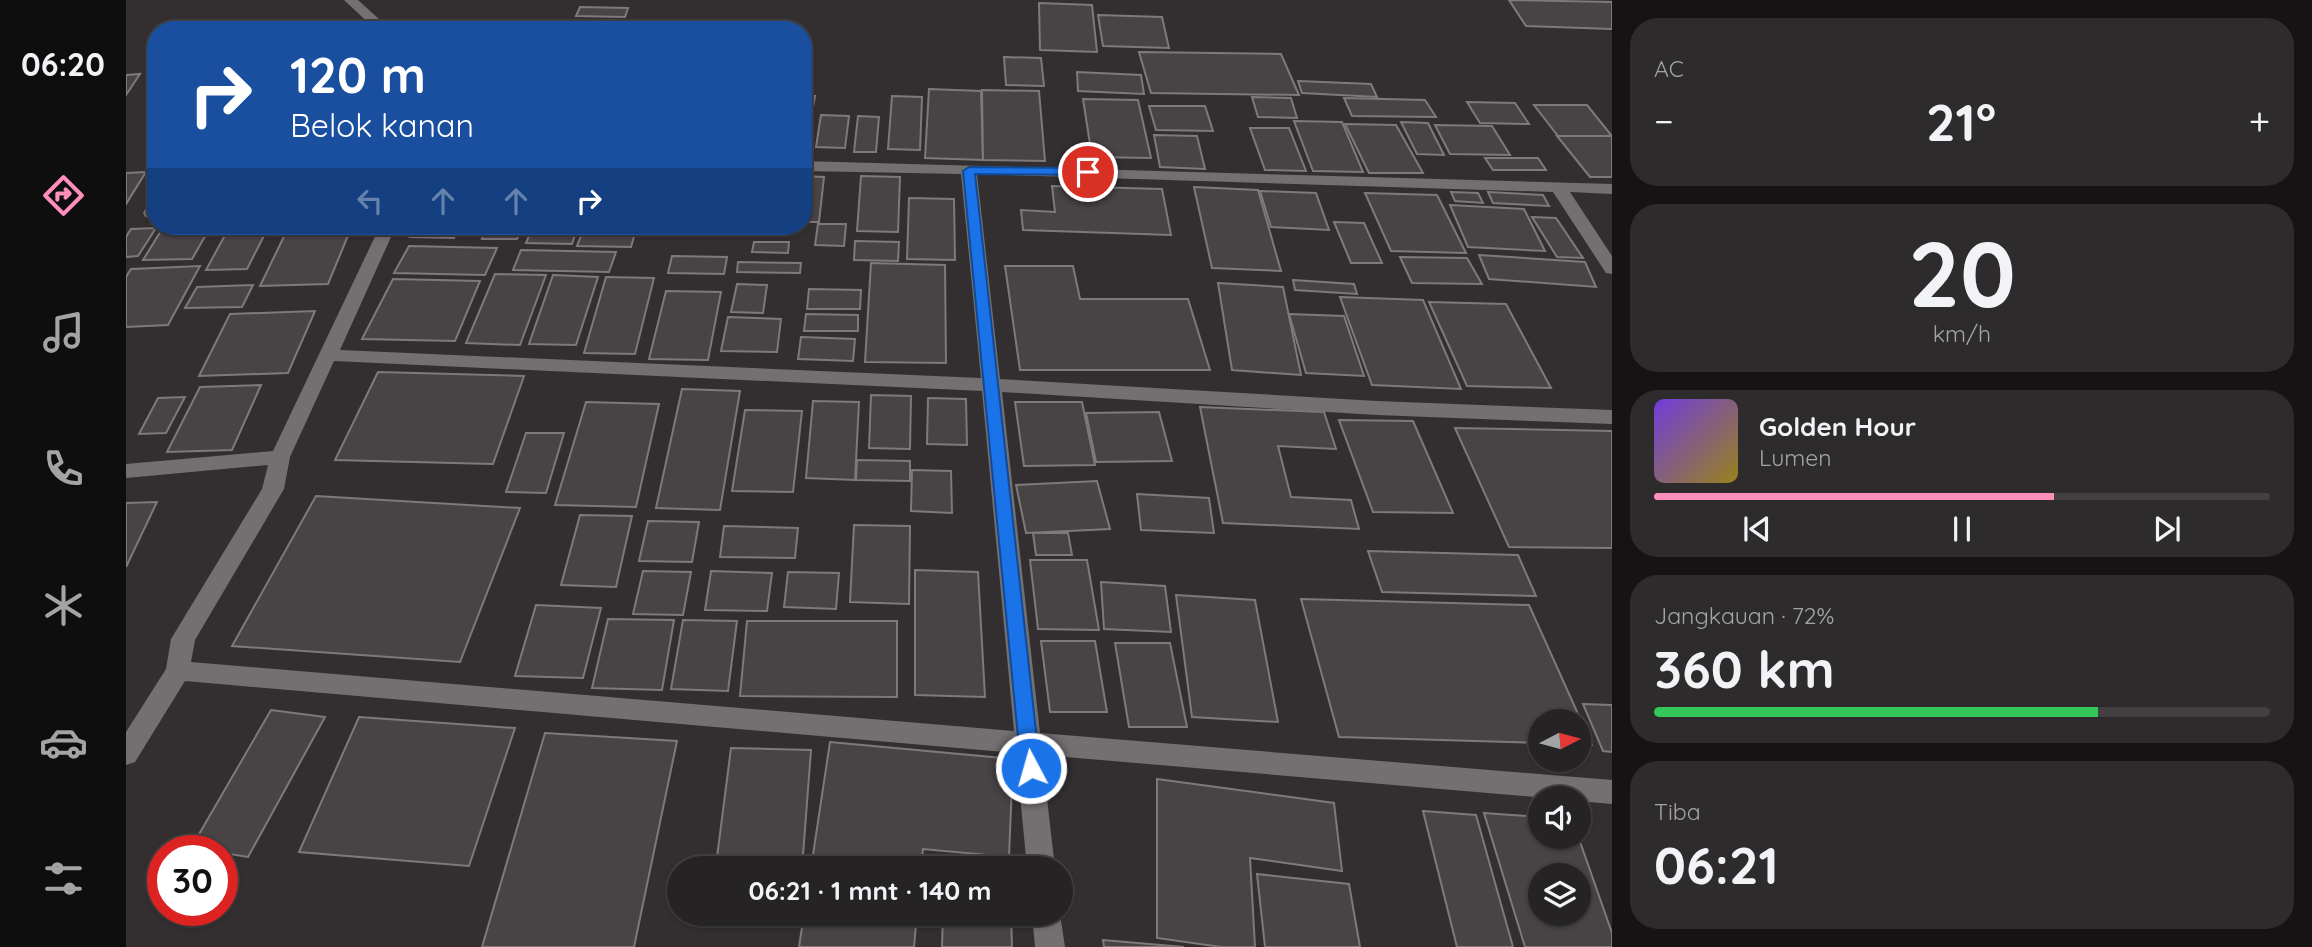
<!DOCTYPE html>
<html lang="id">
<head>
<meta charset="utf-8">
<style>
	body { margin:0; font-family:Quicksand,sans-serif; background:#2e2b2c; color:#f1f3f6; height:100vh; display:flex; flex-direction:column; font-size:26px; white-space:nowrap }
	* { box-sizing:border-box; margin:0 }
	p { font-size:23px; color:#a4a4a6 }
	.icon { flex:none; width:38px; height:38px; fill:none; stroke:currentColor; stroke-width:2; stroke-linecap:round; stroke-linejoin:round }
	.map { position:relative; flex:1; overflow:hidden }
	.side { display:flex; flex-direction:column; gap:18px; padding:18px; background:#151314; width:700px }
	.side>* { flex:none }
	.top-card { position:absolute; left:21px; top:21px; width:665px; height:214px; border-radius:28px; box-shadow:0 2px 5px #0004,0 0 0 2px #424041; background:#1a4fa0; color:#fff; overflow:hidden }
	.needle { width:46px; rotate:84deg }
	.fabs { position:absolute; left:1402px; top:709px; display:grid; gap:14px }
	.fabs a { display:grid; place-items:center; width:63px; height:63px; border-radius:50%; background:#262324; box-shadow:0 2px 5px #0004,0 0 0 2px #424041; font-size:35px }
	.speed { position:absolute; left:21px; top:835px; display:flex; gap:14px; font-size:35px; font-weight:700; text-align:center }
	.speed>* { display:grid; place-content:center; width:91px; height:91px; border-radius:50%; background:#262324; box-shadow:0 2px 5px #0004,0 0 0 2px #424041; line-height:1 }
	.speed .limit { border:10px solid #d22; background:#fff; color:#111 }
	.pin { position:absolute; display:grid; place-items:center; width:60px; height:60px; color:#fff; margin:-30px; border:4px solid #fff; border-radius:50%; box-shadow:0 2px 7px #0007 }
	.me { position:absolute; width:77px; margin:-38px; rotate:354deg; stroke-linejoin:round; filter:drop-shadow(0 0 5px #0008) }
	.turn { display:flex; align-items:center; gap:24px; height:147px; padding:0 28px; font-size:32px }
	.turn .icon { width:91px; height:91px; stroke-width:2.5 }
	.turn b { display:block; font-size:49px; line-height:60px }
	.lanes { display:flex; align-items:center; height:66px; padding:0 28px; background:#0003; justify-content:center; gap:35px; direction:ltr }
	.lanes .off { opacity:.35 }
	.big { font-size:52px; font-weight:800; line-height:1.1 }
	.side .tile { flex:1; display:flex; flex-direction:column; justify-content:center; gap:10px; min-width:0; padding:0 24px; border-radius:28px; background:#2e2b2c }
	.side .dial { align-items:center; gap:0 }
	.dial b { font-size:91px; line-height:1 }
	.song { display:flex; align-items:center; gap:21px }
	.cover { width:84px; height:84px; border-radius:10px; background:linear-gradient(135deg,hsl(260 70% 55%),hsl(50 70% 35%)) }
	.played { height:7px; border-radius:4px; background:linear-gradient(90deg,#fe8ebb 65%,#424041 65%) }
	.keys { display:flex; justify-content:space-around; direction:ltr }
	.heat { display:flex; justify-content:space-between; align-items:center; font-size:38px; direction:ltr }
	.charge { height:10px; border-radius:5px; background:linear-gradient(90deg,#34c759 72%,#424041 0) }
	.trip { position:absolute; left:541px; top:856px; width:406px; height:70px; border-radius:35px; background:#262324; box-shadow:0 2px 5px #0004,0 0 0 2px #424041; font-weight:800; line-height:70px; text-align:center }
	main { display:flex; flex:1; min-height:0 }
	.tabs { display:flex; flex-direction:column; width:126px; justify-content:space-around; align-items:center; background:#0f0e0e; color:#a4a4a6 }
	.tabs .icon { width:49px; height:49px }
	.tabs .active { color:#fe8ebb }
	.tabs b { font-size:32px; color:#f1f3f6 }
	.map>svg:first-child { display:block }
</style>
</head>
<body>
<main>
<nav class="tabs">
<b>06:20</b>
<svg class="icon active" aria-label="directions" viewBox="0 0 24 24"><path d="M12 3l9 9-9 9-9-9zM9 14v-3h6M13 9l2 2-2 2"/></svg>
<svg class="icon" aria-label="music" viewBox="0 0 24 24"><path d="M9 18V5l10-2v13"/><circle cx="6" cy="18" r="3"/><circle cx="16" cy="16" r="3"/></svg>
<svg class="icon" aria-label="phone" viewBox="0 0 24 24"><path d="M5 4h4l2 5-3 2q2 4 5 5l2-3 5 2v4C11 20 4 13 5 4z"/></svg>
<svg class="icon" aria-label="climate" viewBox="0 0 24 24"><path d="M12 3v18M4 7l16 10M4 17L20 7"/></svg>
<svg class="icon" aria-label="car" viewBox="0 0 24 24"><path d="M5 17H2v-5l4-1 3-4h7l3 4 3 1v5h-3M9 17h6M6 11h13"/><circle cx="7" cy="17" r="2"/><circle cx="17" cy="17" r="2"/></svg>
<svg class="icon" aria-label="filters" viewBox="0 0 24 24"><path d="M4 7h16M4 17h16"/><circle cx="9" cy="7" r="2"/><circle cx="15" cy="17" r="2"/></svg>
</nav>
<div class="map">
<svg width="1486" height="947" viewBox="0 0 1486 947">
	<rect width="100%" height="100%" fill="#332f30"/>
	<g fill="#484345" stroke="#7e797b" stroke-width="2" fill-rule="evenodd">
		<polygon points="1383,0 1486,2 1486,29 1400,26"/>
		<polygon points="913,3 966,5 971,52 914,50"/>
		<polygon points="454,7 502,8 499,17 450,16"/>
		<polygon points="972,15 1036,17 1043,48 977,46"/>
		<polygon points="1013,52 1155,54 1173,95 1025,93"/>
		<polygon points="878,57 915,58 918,86 880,85"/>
		<polygon points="951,72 1015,75 1018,94 952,91"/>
		<polygon points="14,74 0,95 0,75"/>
		<polygon points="1172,81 1245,84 1251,97 1176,93"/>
		<polygon points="803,89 855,91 857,160 799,158"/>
		<polygon points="856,90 913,91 919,161 857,160"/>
		<polygon points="677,96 689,96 679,153 677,153"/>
		<polygon points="766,96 796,97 794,150 762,149"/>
		<polygon points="1126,97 1165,98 1171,118 1132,117"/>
		<polygon points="1218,98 1299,100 1310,117 1226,116"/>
		<polygon points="957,99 1012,100 1025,158 966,157"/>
		<polygon points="1341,102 1389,103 1403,124 1354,123"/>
		<polygon points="1408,105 1461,105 1486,136 1432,136"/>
		<polygon points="1023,106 1079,106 1087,131 1030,130"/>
		<polygon points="695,115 723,116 719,148 690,147"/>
		<polygon points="732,116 753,117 750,152 728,152"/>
		<polygon points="1168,121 1216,122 1237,172 1187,171"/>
		<polygon points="1275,122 1302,123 1318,155 1291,154"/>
		<polygon points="1219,124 1270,125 1297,173 1243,173"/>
		<polygon points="1309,125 1366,126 1384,155 1324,154"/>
		<polygon points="1124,128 1163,128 1180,171 1139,170"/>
		<polygon points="1028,135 1071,136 1079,169 1034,167"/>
		<polygon points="1431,136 1486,136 1486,177 1464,177"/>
		<polygon points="1359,158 1412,158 1420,170 1367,170"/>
		<polygon points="20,172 0,204 0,173"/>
		<polygon points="677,176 698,177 693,222 677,222"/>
		<polygon points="735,176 774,177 772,232 731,231"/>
		<polygon points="926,186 1036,189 1045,235 897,230 895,210 929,212"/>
		<polygon points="1068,187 1132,190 1155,271 1086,268"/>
		<polygon points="1134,191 1190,193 1203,230 1145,227"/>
		<polygon points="1325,192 1352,193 1357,203 1329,201"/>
		<polygon points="1362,192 1417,195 1423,206 1367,203"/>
		<polygon points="1239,193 1311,195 1340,253 1265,251"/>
		<polygon points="783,198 828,199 829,260 781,259"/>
		<polygon points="1324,205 1398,209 1419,251 1342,247"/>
		<polygon points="1406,217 1430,218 1457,258 1431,257"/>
		<polygon points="1208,222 1238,223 1256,263 1225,263"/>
		<polygon points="692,224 720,224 718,246 689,245"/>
		<polygon points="38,226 85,226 66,259 17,260"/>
		<polygon points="104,226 143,226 121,269 80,270"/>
		<polygon points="163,226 226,226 202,284 134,286"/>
		<polygon points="290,226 334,226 328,238 284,237"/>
		<polygon points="361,226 397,226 391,239 356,239"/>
		<polygon points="407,226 452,226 446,244 400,243"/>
		<polygon points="459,226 511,226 505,247 451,246"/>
		<polygon points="617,226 650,226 648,236 615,236"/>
		<polygon points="30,228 12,256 0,257 0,237 5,229"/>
		<polygon points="729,241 773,242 772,261 728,260"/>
		<polygon points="628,242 663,242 662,253 626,252"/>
		<polygon points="283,246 371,248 359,275 268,273"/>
		<polygon points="395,250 490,252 483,272 387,270"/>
		<polygon points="1353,255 1459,262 1470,287 1363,279"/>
		<polygon points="546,256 601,257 598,274 542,273"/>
		<polygon points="1274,257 1341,258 1356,284 1286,283"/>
		<polygon points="612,262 675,263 674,273 611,272"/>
		<polygon points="745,263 819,265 820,363 739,362"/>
		<polygon points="74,266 42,325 0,327 0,277 5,269"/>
		<polygon points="879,266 947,266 954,299 1062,299 1084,370 894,370"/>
		<polygon points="369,274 420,275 394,345 340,343"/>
		<polygon points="427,275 472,277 450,345 403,344"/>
		<polygon points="480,277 528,278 509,354 458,353"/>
		<polygon points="267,279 354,281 329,341 236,339"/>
		<polygon points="1167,280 1228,284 1231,294 1169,290"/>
		<polygon points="1092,283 1157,287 1175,375 1106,370"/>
		<polygon points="611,284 641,285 637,313 605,312"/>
		<polygon points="127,285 116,307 59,308 71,287"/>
		<polygon points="683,289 735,290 734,309 681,309"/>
		<polygon points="540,291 595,292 582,360 523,359"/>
		<polygon points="1214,297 1297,300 1335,389 1246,385"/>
		<polygon points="1303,302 1380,304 1425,388 1341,386"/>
		<polygon points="189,311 162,373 73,376 104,314"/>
		<polygon points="680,314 732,315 732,331 678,331"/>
		<polygon points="1163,314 1218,316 1238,376 1180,373"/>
		<polygon points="602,317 655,319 651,352 595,351"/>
		<polygon points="675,337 729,339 727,361 672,359"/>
		<polygon points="252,372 398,376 367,464 209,460"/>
		<polygon points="135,385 106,450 41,452 74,387"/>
		<polygon points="556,389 614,391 594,510 530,508"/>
		<polygon points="745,395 785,396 784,449 743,448"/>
		<polygon points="59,397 40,433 13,434 32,398"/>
		<polygon points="802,398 840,399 841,445 801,444"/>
		<polygon points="687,401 733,402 729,480 680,478"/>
		<polygon points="460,402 533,404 510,507 429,505"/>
		<polygon points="889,402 956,402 969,465 898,466"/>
		<polygon points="1074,407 1198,412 1210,449 1152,446 1165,497 1225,500 1233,529 1097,523"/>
		<polygon points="619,410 676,411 667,492 606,491"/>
		<polygon points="1033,412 1046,461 970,462 960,413"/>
		<polygon points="1213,420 1287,421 1327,513 1247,512"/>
		<polygon points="1329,428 1486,431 1486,548 1383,547"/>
		<polygon points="400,433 438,433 420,493 380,492"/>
		<polygon points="731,460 784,461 784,481 730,480"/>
		<polygon points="786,470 825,471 826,513 785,511"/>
		<polygon points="971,481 984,529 900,533 890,485"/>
		<polygon points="1011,494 1083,498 1088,533 1015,530"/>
		<polygon points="190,496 394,508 334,662 106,646"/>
		<polygon points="31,502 0,567 0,503"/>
		<polygon points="454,515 506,516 490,587 435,585"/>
		<polygon points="522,521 573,522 566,562 513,561"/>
		<polygon points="728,525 784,526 783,604 724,602"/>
		<polygon points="598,526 672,528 669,558 594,557"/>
		<polygon points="907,533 942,533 946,555 910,555"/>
		<polygon points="1242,551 1392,555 1410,596 1256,592"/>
		<polygon points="904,560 961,560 973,630 912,629"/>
		<polygon points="789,570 852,572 859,697 789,695"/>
		<polygon points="517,571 565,572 557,615 507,614"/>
		<polygon points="585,571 646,573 641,611 579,610"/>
		<polygon points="662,572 713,573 710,609 658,607"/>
		<polygon points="975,582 1039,586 1045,632 978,629"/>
		<polygon points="1050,595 1129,600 1152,722 1066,717"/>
		<polygon points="1175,599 1403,605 1466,745 1452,744 1452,721 1414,721 1414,743 1213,737"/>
		<polygon points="410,605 475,608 457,678 389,676"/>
		<polygon points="482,619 548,620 536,690 466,688"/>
		<polygon points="557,620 611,621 602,691 545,689"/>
		<polygon points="621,621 771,621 771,697 614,696"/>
		<polygon points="915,641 969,641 981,712 924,712"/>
		<polygon points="989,643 1044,643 1061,727 1003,727"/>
		<polygon points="1457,704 1486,705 1486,752 1477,751"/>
		<polygon points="145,710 199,717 122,857 65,848"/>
		<polygon points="233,717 389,728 343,866 173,852"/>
		<polygon points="419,733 551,741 508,947 356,947"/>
		<polygon points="704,742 887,759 883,857 797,849 795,868 685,868"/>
		<polygon points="605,748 685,750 676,868 590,865"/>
		<polygon points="1031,779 1208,803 1216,871 1124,858 1129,947 1095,947 1031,938"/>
		<polygon points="1297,811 1350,815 1387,947 1331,947"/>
		<path d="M1358,813l56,4v19h38l34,97v14h-87zM1414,875h38v39h-38z"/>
		<polygon points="1131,874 1223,884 1234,947 1139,947"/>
		<polygon points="678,914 791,914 788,947 673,947"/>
		<polygon points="817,914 885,914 886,947 816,947"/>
		<polygon points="977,940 1058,947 978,947"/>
	</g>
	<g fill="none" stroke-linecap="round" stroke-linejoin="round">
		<g fill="#746f70" fill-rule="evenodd">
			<polygon points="218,0 232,0 265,30 250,30"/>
			<path d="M677,161l809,23v10l-42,-2 42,64v18l-6,-1 -53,-81 -576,-18 23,205 377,22 235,9v14l-235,-9 -375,-23 38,341 572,47v24l-34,-3v-3h-31l-505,-43 13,113h-28l-11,-115 -831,-72 -50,81 -9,3v-33l40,-63 5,-30 91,-150 6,-24 -142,13v-14l147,-13 107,-225h16l-56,124 641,28 -20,-204 -158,-3zM208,361l648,30 32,340 -823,-69 4,-22 89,-151 6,-32z"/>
			<polygon points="30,208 30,218 19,217 17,213 19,209"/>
			<polygon points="906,914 934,914 939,947 909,947"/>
		</g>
	</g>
	<polygon fill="#1a73e8" stroke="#114b97" stroke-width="2" points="843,167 962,168 968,172 962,175 849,174 914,768 912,774 905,777 898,774 895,768 837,171"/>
</svg>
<div class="fabs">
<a><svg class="needle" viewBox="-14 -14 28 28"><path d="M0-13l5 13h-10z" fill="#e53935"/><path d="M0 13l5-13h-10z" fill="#a4a4a6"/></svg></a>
<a><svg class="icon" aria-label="sound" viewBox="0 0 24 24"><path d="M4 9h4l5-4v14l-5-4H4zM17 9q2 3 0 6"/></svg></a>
<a><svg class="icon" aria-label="layers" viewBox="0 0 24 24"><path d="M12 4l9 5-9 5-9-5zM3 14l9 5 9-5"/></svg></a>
</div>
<div class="speed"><div class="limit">30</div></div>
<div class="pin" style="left:962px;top:172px;background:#d93025"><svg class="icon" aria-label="arrive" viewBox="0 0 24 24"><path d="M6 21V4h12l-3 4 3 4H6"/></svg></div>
<svg class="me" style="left:905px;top:768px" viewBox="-20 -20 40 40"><circle r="17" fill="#1a73e8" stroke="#fff" stroke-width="3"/><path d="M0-11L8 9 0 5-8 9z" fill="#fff"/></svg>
<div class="trip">06:21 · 1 mnt · 140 m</div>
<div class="top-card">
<div class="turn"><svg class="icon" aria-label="right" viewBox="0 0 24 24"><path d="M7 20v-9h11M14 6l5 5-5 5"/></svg><div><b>120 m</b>Belok kanan</div></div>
<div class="lanes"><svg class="icon off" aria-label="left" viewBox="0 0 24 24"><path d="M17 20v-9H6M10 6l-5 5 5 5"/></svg><svg class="icon off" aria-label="ahead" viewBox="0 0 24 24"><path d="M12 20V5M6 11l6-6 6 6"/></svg><svg class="icon off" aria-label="ahead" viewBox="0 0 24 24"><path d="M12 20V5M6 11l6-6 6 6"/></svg><svg class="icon" aria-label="right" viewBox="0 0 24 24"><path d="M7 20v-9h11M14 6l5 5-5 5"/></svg></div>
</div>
</div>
<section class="side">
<div class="tile"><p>AC</p>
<div class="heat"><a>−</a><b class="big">21°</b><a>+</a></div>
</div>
<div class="tile dial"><b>20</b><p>km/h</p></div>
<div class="tile">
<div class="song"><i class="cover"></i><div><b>Golden Hour</b><p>Lumen</p></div></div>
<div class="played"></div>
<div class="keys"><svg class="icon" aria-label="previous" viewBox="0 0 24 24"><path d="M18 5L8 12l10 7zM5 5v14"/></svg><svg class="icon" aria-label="pause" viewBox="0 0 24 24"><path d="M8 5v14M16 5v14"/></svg><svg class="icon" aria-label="next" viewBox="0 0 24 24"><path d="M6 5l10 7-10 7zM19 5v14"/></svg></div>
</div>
<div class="tile"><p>Jangkauan · 72%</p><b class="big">360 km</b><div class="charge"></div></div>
<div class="tile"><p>Tiba</p><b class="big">06:21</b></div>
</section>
</main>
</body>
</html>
